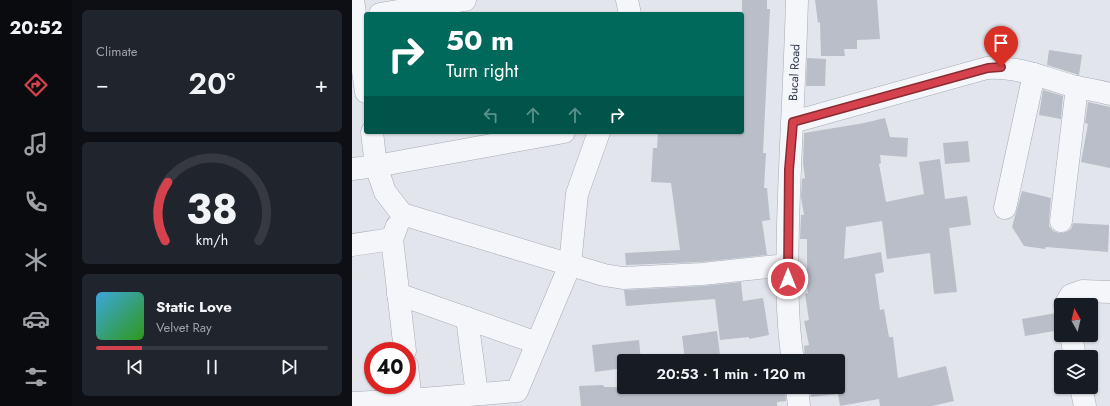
<!DOCTYPE html>
<html lang="en">
<head>
<meta charset="utf-8">
<style>
	body { margin:0; font-family:Jost,sans-serif; background:#20242c; color:#f1f3f6; height:100vh; display:flex; flex-direction:column; font-size:15px; white-space:nowrap }
	* { box-sizing:border-box; margin:0 }
	p { font-size:13px; color:#9ea1a6 }
	.icon { flex:none; width:22px; height:22px; fill:none; stroke:currentColor; stroke-width:2; stroke-linecap:round; stroke-linejoin:round }
	.map { position:relative; flex:1; overflow:hidden }
	.details { display:flex; flex-direction:column; gap:10px; padding:10px; background:#0d0f14; width:280px }
	.details>* { flex:none }
	.hud { position:absolute; left:12px; top:12px; width:380px; height:122px; border-radius:4px; box-shadow:0 1px 3px #0004; background:#00695c; color:#fff; overflow:hidden }
	.needle { width:26px; rotate:352deg }
	.fabs { position:absolute; left:702px; top:298px; display:grid; gap:8px }
	.fabs a { display:grid; place-items:center; width:44px; height:44px; border-radius:4px; background:#171b24; box-shadow:0 1px 3px #0004; font-size:20px }
	.speed { position:absolute; left:12px; top:342px; display:flex; gap:8px; font-size:20px; font-weight:700; text-align:center }
	.speed>* { display:grid; place-content:center; width:52px; height:52px; border-radius:50%; background:#171b24; box-shadow:0 1px 3px #0004; line-height:1 }
	.speed .limit { border:6px solid #d22; background:#fff; color:#111 }
	.pin { position:absolute; display:grid; place-items:center; width:34px; height:34px; color:#fff; margin:-41px -17px; border-radius:50% 50% 50% 0; rotate:-45deg; box-shadow:0 0 4px #0007 }
	.pin .icon { rotate:45deg }
	.me { position:absolute; width:44px; margin:-22px; rotate:0deg; stroke-linejoin:round; filter:drop-shadow(0 0 3px #0008) }
	.turn { display:flex; align-items:center; gap:14px; height:84px; padding:0 16px; font-size:18px }
	.turn .icon { width:52px; height:52px; stroke-width:2.5 }
	.turn b { display:block; font-size:28px; line-height:34px }
	.lanes { display:flex; align-items:center; height:38px; padding:0 16px; background:#0003; justify-content:center; gap:20px; direction:ltr }
	.lanes .off { opacity:.35 }
	.big { font-size:30px; font-weight:600; line-height:1.1 }
	.details .tile { flex:1; display:flex; flex-direction:column; justify-content:center; gap:6px; min-width:0; padding:0 14px; border-radius:6px; background:#20242c }
	.details .dial { align-items:center; gap:0 }
	.dial svg { height:104px; overflow:visible; fill:none; stroke:#363941; stroke-width:7; stroke-linecap:round; text-anchor:middle }
	.dial text { fill:#f1f3f6; stroke:none }
	.song { display:flex; align-items:center; gap:12px }
	.cover { width:48px; height:48px; border-radius:6px; background:linear-gradient(135deg,hsl(200 70% 55%),hsl(110 70% 35%)) }
	.played { height:4px; border-radius:2px; background:linear-gradient(90deg,#d5424d 20%,#363941 20%) }
	.keys { display:flex; justify-content:space-around; direction:ltr }
	.heat { display:flex; justify-content:space-between; align-items:center; font-size:22px; direction:ltr }
	.trip { position:absolute; left:265px; top:354px; width:228px; height:40px; border-radius:4px; background:#171b24; box-shadow:0 1px 3px #0004; font-weight:600; line-height:40px; text-align:center }
	main { display:flex; flex:1; min-height:0 }
	.tabs { display:flex; flex-direction:column; width:72px; justify-content:space-around; align-items:center; background:#090b0e; color:#9ea1a6 }
	.tabs .icon { width:28px; height:28px }
	.tabs .on { color:#d5424d }
	.tabs b { font-size:18px; color:#f1f3f6 }
	.map>svg:first-child { display:block }
</style>
</head>
<body>
<main>
<nav class="tabs">
<b>20:52</b>
<svg class="icon on" aria-label="directions" viewBox="0 0 24 24"><path d="M12 3l9 9-9 9-9-9zM9 14v-3h6M13 9l2 2-2 2"/></svg>
<svg class="icon" aria-label="music" viewBox="0 0 24 24"><path d="M9 18V5l10-2v13"/><circle cx="6" cy="18" r="3"/><circle cx="16" cy="16" r="3"/></svg>
<svg class="icon" aria-label="phone" viewBox="0 0 24 24"><path d="M5 4h4l2 5-3 2q2 4 5 5l2-3 5 2v4C11 20 4 13 5 4z"/></svg>
<svg class="icon" aria-label="climate" viewBox="0 0 24 24"><path d="M12 3v18M4 7l16 10M4 17L20 7"/></svg>
<svg class="icon" aria-label="car" viewBox="0 0 24 24"><path d="M5 17H2v-5l4-1 3-4h7l3 4 3 1v5h-3M9 17h6M6 11h13"/><circle cx="7" cy="17" r="2"/><circle cx="17" cy="17" r="2"/></svg>
<svg class="icon" aria-label="filters" viewBox="0 0 24 24"><path d="M4 7h16M4 17h16"/><circle cx="9" cy="7" r="2"/><circle cx="15" cy="17" r="2"/></svg>
</nav>
<section class="details">
<div class="tile"><p>Climate</p>
<div class="heat"><a>−</a><b class="big">20°</b><a>+</a></div>
</div>
<div class="tile dial"><svg viewBox="0 0 100 80">
<path d="M14 69A42 42 0 1 1 86 69"/>
<path d="M14 69A42 42 0 0 1 16 24" stroke="#d5424d"/>
<text x="50" y="56" font-size="32" font-weight="700">38</text>
<text x="50" y="72" font-size="11">km/h</text>
</svg></div>
<div class="tile">
<div class="song"><i class="cover"></i><div><b>Static Love</b><p>Velvet Ray</p></div></div>
<div class="played"></div>
<div class="keys"><svg class="icon" aria-label="previous" viewBox="0 0 24 24"><path d="M18 5L8 12l10 7zM5 5v14"/></svg><svg class="icon" aria-label="pause" viewBox="0 0 24 24"><path d="M8 5v14M16 5v14"/></svg><svg class="icon" aria-label="next" viewBox="0 0 24 24"><path d="M6 5l10 7-10 7zM19 5v14"/></svg></div>
</div>
</section>
<div class="map">
<svg width="758" height="406" viewBox="0 0 758 406">
	<rect width="100%" height="100%" fill="#e2e5eb"/>
	<g fill="#b9bec9">
		<polygon points="390,0 415,0 415,9 418,9 411,153 414,153 412,188 415,188 418,220 410,221 415,255 349,262 274,265 273,253 328,250 319,183 299,182 301,148 305,148 306,132 390,132"/>
		<polygon points="463,0 525,0 528,39 505,40 505,49 492,49 493,56 469,56 468,22 466,23"/>
		<polygon points="697,50 730,55 727,75 695,65"/>
		<polygon points="455,58 474,59 473,86 454,86"/>
		<polygon points="691,90 711,96 709,119 687,115"/>
		<polygon points="736,102 758,107 758,168 729,162 736,124 733,123"/>
		<polygon points="533,118 538,137 556,138 555,157 528,155 529,163 527,164 534,202 572,194 567,162 588,159 593,199 615,196 619,225 597,228 605,292 582,294 578,253 535,259 530,221 494,227 492,259 529,252 532,272 523,274 528,310 532,309 537,337 541,337 546,378 594,366 602,401 580,406 528,406 527,399 488,406 486,394 459,397 458,387 486,387 486,361 453,361 452,346 457,345 452,321 457,320 453,294 456,293 453,269 455,269 455,239 448,239 449,215 452,215 449,197 450,179 453,178 451,163 452,133 512,123"/>
		<polygon points="616,141 618,162 593,164 591,143"/>
		<polygon points="670,191 699,198 697,220 697,226 701,231 707,233 714,232 719,229 721,223 757,225 756,252 694,247 693,249 672,246 660,227"/>
		<polygon points="389,282 391,301 411,298 417,335 397,339 397,337 368,340 363,299 274,306 272,290 351,286"/>
		<polygon points="704,313 707,316 709,328 708,330 673,336 670,319"/>
		<polygon points="365,331 368,355 333,360 330,336"/>
		<polygon points="287,340 289,361 272,361 272,368 243,372 240,345"/>
		<polygon points="251,385 252,387 433,387 434,401 425,402 425,406 229,406 227,386"/>
	</g>
	<g fill="none" stroke-linecap="round" stroke-linejoin="round">
		<defs>
			<g id="minor">
				<polyline points="1,0 14,92"/>
				<polyline points="275,0 278,14"/>
				<polyline points="28,14 113,0"/>
				<path d="M441,122l194,-54c31,-2 60,11 89,19 11,2 23,4 34,7"/>
				<polyline points="20,132 24,166 33,192 50,214 252,275 271,278 350,274 435,265"/>
				<polyline points="0,169 24,166 212,132"/>
				<polyline points="653,208 682,74"/>
				<polyline points="709,221 725,87"/>
				<polyline points="40,239 53,351"/>
				<polyline points="0,245 40,239 45,226"/>
				<polyline points="46,294 185,343"/>
				<polyline points="713,305 719,295 730,291 758,292"/>
				<polyline points="115,318 125,394"/>
				<polyline points="719,335 723,357"/>
				<path id="s1" d="M441,361c-7,-45 -6,-91 -5,-136 2,-75 7,-150 9,-225"/>
				<polyline points="55,366 59,400"/>
				<polyline points="445,387 447,406"/>
				<polyline points="729,387 733,406"/>
				<polyline points="0,403 59,400 165,391 218,265 225,194 247,132"/>
			</g>
		</defs>
		<use href="#minor" stroke="#a7abb6" stroke-width="23"/>
		<use href="#minor" stroke="#f5f6f9" stroke-width="22"/>
	</g>
	<g fill="none" stroke-linecap="round" stroke-linejoin="round">
		<defs>
			<polyline id="route" points="436,279 437,170 441,122 636,68 649,67"/>
		</defs>
		<use href="#route" stroke="#8a2b32" stroke-width="10"/>
		<use href="#route" stroke="#d5424d" stroke-width="7"/>
	</g>
	<g text-anchor="middle" stroke-width="3" stroke-linejoin="round" paint-order="stroke">
		<g font-size="12" fill="#293144" stroke="#f2f4f8">
			<text dy="4" stroke="none"><textPath href="#s1" startOffset="289">Bucal Road</textPath></text>
		</g>
	</g>
</svg>
<div class="fabs">
<a><svg class="needle" viewBox="-14 -14 28 28"><path d="M0-13l5 13h-10z" fill="#e53935"/><path d="M0 13l5-13h-10z" fill="#9ea1a6"/></svg></a>
<a><svg class="icon" aria-label="layers" viewBox="0 0 24 24"><path d="M12 4l9 5-9 5-9-5zM3 14l9 5 9-5"/></svg></a>
</div>
<div class="speed"><div class="limit">40</div></div>
<div class="pin" style="left:649px;top:67px;background:#d93025"><svg class="icon" aria-label="arrive" viewBox="0 0 24 24"><path d="M6 21V4h12l-3 4 3 4H6"/></svg></div>
<svg class="me" style="left:436px;top:279px" viewBox="-20 -20 40 40"><circle r="17" fill="#d5424d" stroke="#fff" stroke-width="3"/><path d="M0-11L8 9 0 5-8 9z" fill="#fff"/></svg>
<div class="trip">20:53 · 1 min · 120 m</div>
<div class="hud">
<div class="turn"><svg class="icon" aria-label="right" viewBox="0 0 24 24"><path d="M7 20v-9h11M14 6l5 5-5 5"/></svg><div><b>50 m</b>Turn right</div></div>
<div class="lanes"><svg class="icon off" aria-label="left" viewBox="0 0 24 24"><path d="M17 20v-9H6M10 6l-5 5 5 5"/></svg><svg class="icon off" aria-label="ahead" viewBox="0 0 24 24"><path d="M12 20V5M6 11l6-6 6 6"/></svg><svg class="icon off" aria-label="ahead" viewBox="0 0 24 24"><path d="M12 20V5M6 11l6-6 6 6"/></svg><svg class="icon" aria-label="right" viewBox="0 0 24 24"><path d="M7 20v-9h11M14 6l5 5-5 5"/></svg></div>
</div>
</div>
</main>
</body>
</html>
